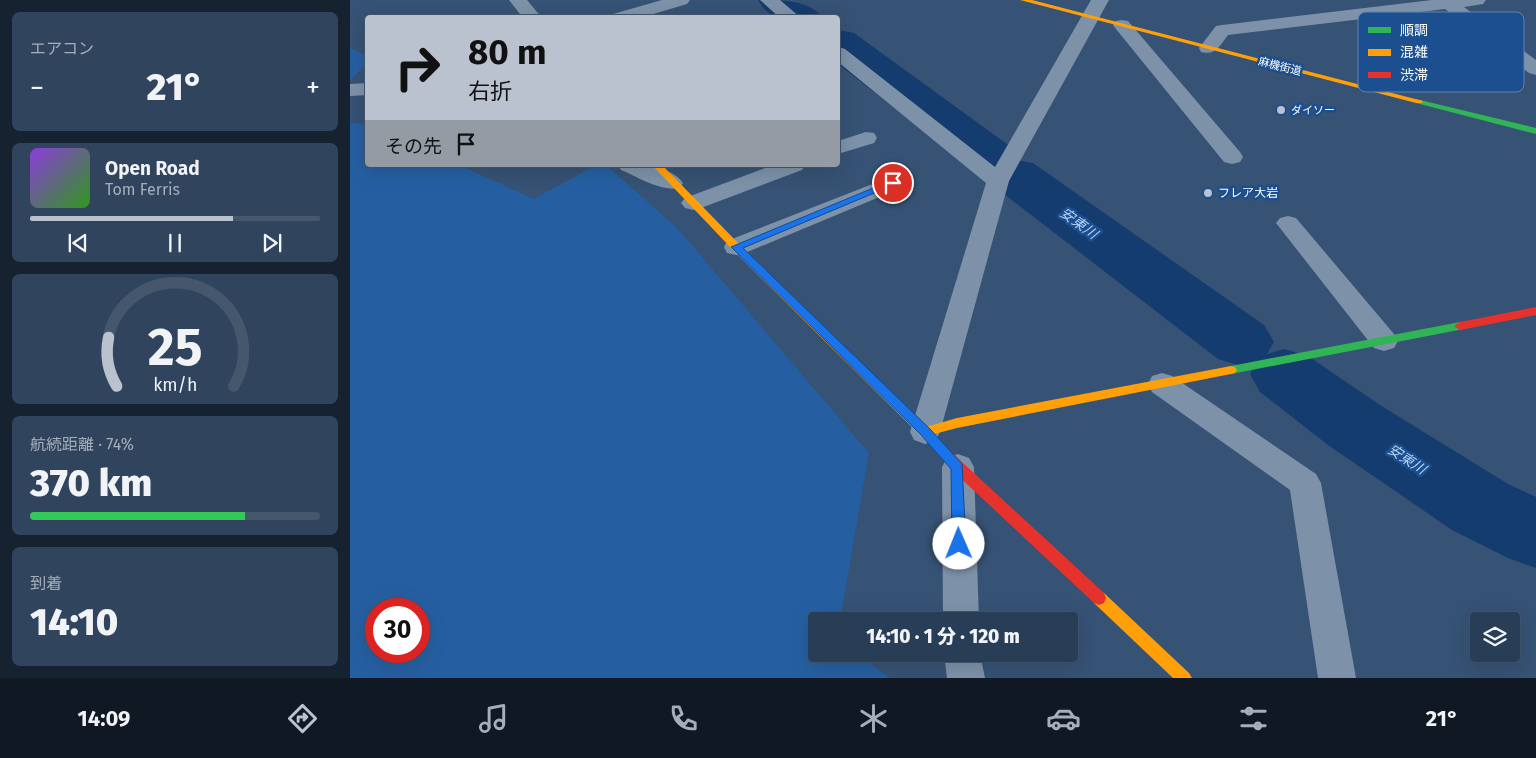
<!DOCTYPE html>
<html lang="ja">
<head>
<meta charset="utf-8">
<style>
	body { margin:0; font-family:"Fira Sans","Noto Sans JP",sans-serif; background:#30455d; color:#f1f3f6; height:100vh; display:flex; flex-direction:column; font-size:19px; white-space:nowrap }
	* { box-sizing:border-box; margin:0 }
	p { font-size:16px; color:#a5aeba }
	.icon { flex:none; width:28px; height:28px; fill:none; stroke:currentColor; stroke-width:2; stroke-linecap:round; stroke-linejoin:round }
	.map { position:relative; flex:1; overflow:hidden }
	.drawer { display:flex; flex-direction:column; gap:12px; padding:12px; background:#162230; width:350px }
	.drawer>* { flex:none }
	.top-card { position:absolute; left:15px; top:15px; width:475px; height:152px; border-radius:5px; box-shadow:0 5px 20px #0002,0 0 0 1px #44576d; background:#b9c2ce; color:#111; overflow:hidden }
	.controls { position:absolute; left:1120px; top:612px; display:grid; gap:10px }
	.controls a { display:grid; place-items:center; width:50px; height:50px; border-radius:5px; background:#283e57; box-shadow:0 5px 20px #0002,0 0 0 1px #44576d; font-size:25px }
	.speed { position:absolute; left:15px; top:598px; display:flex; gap:10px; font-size:25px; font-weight:700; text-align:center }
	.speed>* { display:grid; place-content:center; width:65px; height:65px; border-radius:50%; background:#283e57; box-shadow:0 5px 20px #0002,0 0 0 1px #44576d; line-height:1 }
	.speed .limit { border:8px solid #d22; background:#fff; color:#111 }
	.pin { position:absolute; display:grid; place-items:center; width:42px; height:42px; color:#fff; margin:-21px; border:2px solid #fff; border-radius:50%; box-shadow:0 1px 5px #0007 }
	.me { position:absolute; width:55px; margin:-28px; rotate:359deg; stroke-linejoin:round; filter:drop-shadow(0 0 4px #0008) }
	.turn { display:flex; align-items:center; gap:18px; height:105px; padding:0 20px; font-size:22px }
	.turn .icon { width:65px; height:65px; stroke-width:2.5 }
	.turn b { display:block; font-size:35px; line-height:42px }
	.then { display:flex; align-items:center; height:48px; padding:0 20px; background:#0003; gap:10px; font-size:19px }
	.big { font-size:38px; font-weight:800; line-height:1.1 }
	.drawer .widget { flex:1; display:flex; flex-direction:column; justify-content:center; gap:8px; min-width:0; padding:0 18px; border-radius:8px; background:#30455d }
	.drawer .dial { align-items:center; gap:0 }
	.dial svg { height:130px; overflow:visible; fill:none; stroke:#44576d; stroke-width:7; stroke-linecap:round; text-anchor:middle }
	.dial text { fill:#f1f3f6; stroke:none }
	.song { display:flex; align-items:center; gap:15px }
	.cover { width:60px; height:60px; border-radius:8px; background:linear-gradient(135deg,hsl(270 70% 55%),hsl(110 70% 35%)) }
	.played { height:5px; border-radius:2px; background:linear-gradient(90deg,#b9c2ce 70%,#44576d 70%) }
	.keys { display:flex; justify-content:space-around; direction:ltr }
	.heat { display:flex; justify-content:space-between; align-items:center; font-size:28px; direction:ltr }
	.charge { height:8px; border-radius:4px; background:linear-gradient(90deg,#34c759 74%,#44576d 0) }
	.trip { position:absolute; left:458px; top:612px; width:270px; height:50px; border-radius:5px; background:#283e57; box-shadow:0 5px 20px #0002,0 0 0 1px #44576d; font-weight:800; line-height:50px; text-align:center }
	.dock { display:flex; height:80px; justify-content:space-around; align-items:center; background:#101923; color:#a5aeba }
	.dock .icon { width:35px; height:35px }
	.dock .active { color:#b9c2ce }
	.dock b { font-size:22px; color:#f1f3f6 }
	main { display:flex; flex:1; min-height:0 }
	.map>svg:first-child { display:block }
</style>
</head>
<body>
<main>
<section class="drawer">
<div class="widget"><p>エアコン</p>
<div class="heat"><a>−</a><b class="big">21°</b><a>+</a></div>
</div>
<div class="widget">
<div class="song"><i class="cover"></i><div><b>Open Road</b><p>Tom Ferris</p></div></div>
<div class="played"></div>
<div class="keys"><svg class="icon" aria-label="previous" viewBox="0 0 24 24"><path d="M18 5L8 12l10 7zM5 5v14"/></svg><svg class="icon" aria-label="pause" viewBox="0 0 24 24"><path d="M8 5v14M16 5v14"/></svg><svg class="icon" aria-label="next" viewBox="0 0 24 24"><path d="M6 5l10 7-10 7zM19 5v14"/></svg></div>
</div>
<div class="widget dial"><svg viewBox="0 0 100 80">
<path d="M14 69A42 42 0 1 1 86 69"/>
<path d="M14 69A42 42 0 0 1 9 39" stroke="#b9c2ce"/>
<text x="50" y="56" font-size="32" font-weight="700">25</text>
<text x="50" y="72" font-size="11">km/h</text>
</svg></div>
<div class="widget"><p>航続距離 · 74%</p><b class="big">370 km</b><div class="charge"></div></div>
<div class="widget"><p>到着</p><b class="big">14:10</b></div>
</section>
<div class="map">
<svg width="1186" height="678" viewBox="0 0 1186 678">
	<rect width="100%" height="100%" fill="#365274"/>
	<g fill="#265fa1" fill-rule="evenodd">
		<polygon points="0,48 18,56 17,64 0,80"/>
		<path d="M0,122l17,3 1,40h91l75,34 62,-34h10l72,64 191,224 -29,168h-24v33h42l32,24h-540zM26,609h43v42h-43z"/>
	</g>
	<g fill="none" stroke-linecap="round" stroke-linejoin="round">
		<g fill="#153c6e" fill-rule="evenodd">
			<path d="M408,0c27,0 49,0 66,18h-49l-11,-9z"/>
			<polygon points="488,30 504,33 661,147 667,160 683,163 914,325 924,342 917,354 934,349 958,356 1030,405 1158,484 1186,497 1186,568 1158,558 1102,530 978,445 910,392 900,374 907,361 891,366 868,359 645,187 637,175 638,173 623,169 488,64"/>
		</g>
		<g fill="#7d92a8" fill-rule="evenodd">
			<polygon points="159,0 177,0 192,18 173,18"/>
			<polygon points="312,0 340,0 337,4 290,18 260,18 263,14"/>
			<polygon points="410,0 430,0 451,18 430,18"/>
			<polygon points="741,0 759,0 659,181 590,432 586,440 575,444 564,440 560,432 636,183 488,62 488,47 495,49 645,167"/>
			<path d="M1082,0h54l-3,4 -19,3 72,53v15l-7,-2 -84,-64 -217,26c-8,10 -12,21 -27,17l-2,-4 17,-22 6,-1z"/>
			<polygon points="772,20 778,21 890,152 893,157 890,162 882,164 874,162 766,29 763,25 766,21"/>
			<polygon points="18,83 18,95 0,96 0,84"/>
			<polygon points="516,132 524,133 527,138 524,143 488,154 488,141"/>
			<path d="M268,165c19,0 53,0 65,18l-3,5c-19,4 -42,-11 -59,-18z"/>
			<polygon points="423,165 455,165 452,170 351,208 343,210 335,208 331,203 335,198"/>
			<polygon points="543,176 551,178 554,183 551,188 395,253 386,255 377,253 374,247 377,241"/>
			<polygon points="938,216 946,218 1044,334 1048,341 1044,348 1034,351 1024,348 926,223 930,218"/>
			<polygon points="812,373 822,376 966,474 971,483 1006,678 968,678 940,490 802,392 798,384 802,376"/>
			<polygon points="608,454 619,458 624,467 629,621 593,621 592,467 597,458"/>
			<polygon points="594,654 630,654 635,678 597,678"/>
		</g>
		<g fill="#30b455" fill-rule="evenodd">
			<polygon points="1066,99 1186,128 1186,134 1066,103"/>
			<polygon points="1110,322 1116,326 1114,329 881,374 877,373 875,370 877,367 881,366"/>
		</g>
		<g fill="#ff9f0a" fill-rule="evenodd">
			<polygon points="670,0 682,0 1073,101 1072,103 1066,103"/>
			<polygon points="302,165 312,165 390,245 576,427 607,418 881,366 885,367 887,370 885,373 881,374 607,428 584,434 591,443 589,446 585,448 581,446 382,249"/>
			<polygon points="749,591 754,593 839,673 842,678 823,678 744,603 742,598 744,593"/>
		</g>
		<g fill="#e5322d" fill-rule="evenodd">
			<polygon points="1186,307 1186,315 1110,330 1104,326 1110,322"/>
			<polygon points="585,438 589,440 613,463 754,593 756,598 754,603 749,605 744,603 603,471 581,446 579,443 581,440"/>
		</g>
	</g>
	<polygon fill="#1a73e8" stroke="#114b97" points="540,181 548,183 393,248 580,429 612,464 616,544 614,549 609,550 604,549 602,544 601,469 571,435 381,247"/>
	<g fill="#b9c2ce" stroke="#1b4f8f" stroke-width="2">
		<circle cx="931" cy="110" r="5"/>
		<circle cx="858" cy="193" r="5"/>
	</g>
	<g text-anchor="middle" stroke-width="5" stroke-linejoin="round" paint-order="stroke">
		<g font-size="11" fill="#fff" stroke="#1b4f8f">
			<text transform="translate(930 66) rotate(14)" y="4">麻機街道</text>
		</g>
		<g font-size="11" fill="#fff" stroke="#1b4f8f" text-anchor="start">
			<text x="941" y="114">ダイソー</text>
		</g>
		<g font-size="12" fill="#fff" stroke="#1b4f8f" text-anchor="start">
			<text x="868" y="197">フレア大岩</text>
		</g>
		<g font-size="14" font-style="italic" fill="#b5d3f5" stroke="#1b4f8f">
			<text transform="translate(729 223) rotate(36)" y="5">安東川</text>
			<text transform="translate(1057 459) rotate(33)" y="5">安東川</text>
		</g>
	</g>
	<rect x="1008" y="12" width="166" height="80" rx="8" fill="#1b4f8f" stroke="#5f84b1" stroke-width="1"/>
	<rect x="1018" y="27" width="23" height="6" fill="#30b455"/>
	<rect x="1018" y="49" width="23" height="7" fill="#ff9f0a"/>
	<rect x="1018" y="72" width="23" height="6" fill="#e5322d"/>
	<g font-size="14" fill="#fff">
		<text x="1050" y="35">順調</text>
		<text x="1050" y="57">混雑</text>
		<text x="1050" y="80">渋滞</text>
	</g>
</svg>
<div class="controls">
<a><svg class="icon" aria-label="layers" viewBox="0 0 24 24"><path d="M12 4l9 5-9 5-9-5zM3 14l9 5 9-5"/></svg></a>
</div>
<div class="speed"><div class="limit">30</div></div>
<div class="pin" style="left:543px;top:183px;background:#d93025"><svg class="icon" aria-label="arrive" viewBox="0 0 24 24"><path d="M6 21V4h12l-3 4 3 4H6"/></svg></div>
<svg class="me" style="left:609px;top:544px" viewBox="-20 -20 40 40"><circle r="19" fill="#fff"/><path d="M0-13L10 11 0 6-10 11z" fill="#1a73e8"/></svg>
<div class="trip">14:10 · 1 分 · 120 m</div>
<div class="top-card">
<div class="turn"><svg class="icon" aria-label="right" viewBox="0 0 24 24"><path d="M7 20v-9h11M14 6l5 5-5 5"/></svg><div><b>80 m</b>右折</div></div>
<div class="then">その先<svg class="icon" aria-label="arrive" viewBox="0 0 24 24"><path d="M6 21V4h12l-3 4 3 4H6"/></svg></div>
</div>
</div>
</main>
<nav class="dock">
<b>14:09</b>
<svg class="icon active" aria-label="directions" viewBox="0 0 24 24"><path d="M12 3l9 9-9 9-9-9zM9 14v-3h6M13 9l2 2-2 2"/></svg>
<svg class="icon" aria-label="music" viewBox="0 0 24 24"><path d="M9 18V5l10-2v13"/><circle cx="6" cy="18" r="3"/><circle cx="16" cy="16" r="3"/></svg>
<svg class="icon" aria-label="phone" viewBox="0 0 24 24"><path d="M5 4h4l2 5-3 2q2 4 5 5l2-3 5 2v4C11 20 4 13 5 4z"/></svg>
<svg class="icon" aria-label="climate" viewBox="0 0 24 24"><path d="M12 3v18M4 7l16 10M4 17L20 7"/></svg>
<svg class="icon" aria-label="car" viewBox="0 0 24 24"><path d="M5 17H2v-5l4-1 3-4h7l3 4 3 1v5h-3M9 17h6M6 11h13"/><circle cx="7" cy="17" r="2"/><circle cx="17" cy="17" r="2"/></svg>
<svg class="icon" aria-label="filters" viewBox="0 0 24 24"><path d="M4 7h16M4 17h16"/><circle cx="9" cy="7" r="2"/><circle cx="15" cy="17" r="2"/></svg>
<b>21°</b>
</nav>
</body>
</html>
